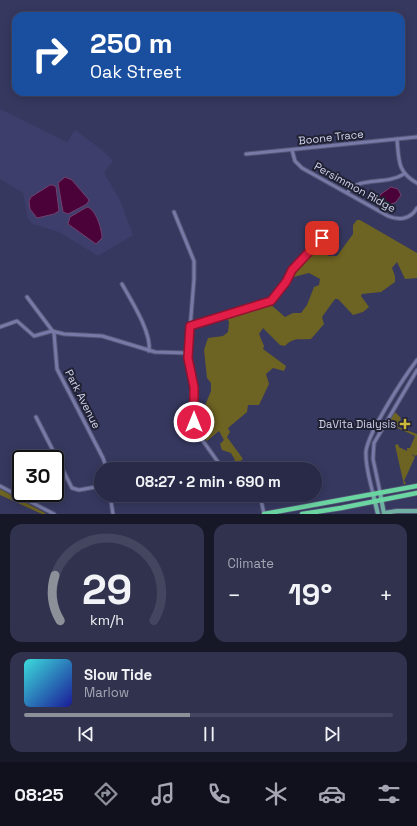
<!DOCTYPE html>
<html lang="en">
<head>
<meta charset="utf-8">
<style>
	body { margin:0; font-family:"Space Grotesk",sans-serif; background:#30324e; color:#f1f3f6; height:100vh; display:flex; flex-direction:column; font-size:15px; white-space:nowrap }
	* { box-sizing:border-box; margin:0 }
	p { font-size:13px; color:#a5a7b4 }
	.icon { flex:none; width:22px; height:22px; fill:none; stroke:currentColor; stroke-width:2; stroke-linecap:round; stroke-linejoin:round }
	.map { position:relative; height:514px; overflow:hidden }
	.details { display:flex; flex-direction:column; gap:10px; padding:10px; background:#161727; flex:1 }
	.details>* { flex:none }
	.hud { position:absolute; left:12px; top:12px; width:393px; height:84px; border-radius:12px; box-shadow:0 2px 10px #0003,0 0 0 1px #444660; background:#1a4fa0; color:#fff; overflow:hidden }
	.speed { position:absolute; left:12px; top:450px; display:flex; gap:8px; font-size:20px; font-weight:700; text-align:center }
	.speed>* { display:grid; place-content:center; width:52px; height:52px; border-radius:50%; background:#282a47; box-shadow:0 2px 10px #0003,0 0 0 1px #444660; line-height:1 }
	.speed .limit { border:2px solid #111; border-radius:6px; background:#fff; color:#111 }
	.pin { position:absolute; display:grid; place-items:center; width:34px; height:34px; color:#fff; margin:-17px; border-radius:8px; box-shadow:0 2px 6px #0006 }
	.me { position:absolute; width:44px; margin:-22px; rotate:0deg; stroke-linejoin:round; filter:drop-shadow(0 0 3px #0008) }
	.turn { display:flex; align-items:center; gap:14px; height:84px; padding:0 12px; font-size:18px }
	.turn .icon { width:52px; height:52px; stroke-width:2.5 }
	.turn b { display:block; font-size:28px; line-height:34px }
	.big { font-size:30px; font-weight:700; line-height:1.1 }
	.details .tile { flex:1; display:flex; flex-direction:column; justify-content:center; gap:6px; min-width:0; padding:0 14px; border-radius:12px; background:#30324e }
	.details .dial { align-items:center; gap:0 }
	.dial svg { height:104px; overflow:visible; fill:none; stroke:#444660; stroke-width:7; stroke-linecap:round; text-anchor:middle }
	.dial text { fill:#f1f3f6; stroke:none }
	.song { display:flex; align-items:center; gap:12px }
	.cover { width:48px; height:48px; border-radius:6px; background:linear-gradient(135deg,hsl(180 70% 55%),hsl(240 70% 35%)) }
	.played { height:4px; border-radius:2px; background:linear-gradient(90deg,#8c9099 45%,#444660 45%) }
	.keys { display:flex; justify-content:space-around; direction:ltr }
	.heat { display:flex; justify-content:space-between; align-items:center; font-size:22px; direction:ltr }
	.details .tiles { flex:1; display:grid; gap:10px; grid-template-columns:1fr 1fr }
	.tile:last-child { grid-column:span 2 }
	.trip { position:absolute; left:94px; top:462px; width:228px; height:40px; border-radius:20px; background:#282a47; box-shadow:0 2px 10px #0003,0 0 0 1px #444660; font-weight:700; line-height:40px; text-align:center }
	.tabs { display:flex; height:64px; justify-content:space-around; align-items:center; background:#10111c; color:#a5a7b4 }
	.tabs .icon { width:28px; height:28px }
	.tabs .on { color:#8c9099 }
	.tabs b { font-size:18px; color:#f1f3f6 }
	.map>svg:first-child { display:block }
</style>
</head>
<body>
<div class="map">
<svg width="417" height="514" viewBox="0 0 417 514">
	<rect width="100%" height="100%" fill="#36385f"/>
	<polygon fill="#3d3e6c" points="0,109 67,142 75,130 102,150 113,161 104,173 120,200 133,235 98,256 59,232 33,224 28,219 23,193 0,179"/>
	<g fill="#6d6322">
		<path d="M357,220h3l57,33v25l-12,1 -8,-17 -5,6 3,8v6l-14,10 -19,2 -1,2 8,11 -6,5 -10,3 -15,-16h-3l-13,18 2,7 -13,15c-11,1 -18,-2 -26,7l-5,-1 -17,-17 -4,6 5,12 -1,3 23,17 -2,5 -11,-3 -7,6 3,10 -10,21h-11l-1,7 -19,16 2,4 -3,5 16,22 -13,10h-5l10,-9 -4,-7 -9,-3 -2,-6 4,-4 -5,-9 -12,10 -4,-5 8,-8 -14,-4 7,-2v-14l7,-17v-8l-4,-5 -3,-28 4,-12 15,-2 5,-4 1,-10 -2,-4 43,-14 15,13 8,-4h8l6,-8 7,-18 5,-2 1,-6 -11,-6 -19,5 3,-8 26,-27 9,8v5h9l16,-22v-9z"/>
		<polygon points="394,412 396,413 390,423 396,413 401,418 398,427 417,434 417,455 414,456 413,454 412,455 415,457 404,481 406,483 404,485 395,445 398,444 399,447 407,451 407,448 410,448 415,436 391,425 391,427 388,425 388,422"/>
		<polygon points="0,489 45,513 46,514 42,514 0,495"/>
	</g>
	<g fill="#4a0239" stroke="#72416f">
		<polygon points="65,177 72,180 89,200 87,204 68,214 63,212 58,183"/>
		<polygon points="50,185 53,185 56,187 59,211 54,214 37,218 30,209 29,201 31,197"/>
		<polygon points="391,187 398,189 401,195 396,202 387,206 379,203 378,199 381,194"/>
		<path d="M87,207c9,2 15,23 15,31l-6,6 -28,-20 2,-7z"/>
	</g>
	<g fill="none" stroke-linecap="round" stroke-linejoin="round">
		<defs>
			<g id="minor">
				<path d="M397,139c2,21 0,33 20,44"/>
				<path d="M292,150l3,11 7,7 86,48c11,5 23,3 29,-8"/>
				<polyline points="246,154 417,137"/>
				<path d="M347,193c13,-18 38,-7 57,-19"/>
				<polyline points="174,212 194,261 194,279 188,353 194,387 194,422 203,441 223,469"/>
				<path d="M122,284c9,16 30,49 27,67"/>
				<polyline points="27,297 54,333 57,369 103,458 107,469"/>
				<polyline points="190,326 271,301 286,282 292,270 322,238"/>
				<polyline points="0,327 17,321 34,336 52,331 64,334 102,336 155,352 188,353"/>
				<polyline points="36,417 72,488 79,490 101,486"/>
				<polyline points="0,486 54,514"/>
				<polyline points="380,492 373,459 374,443 417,370"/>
				<path d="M373,494c-3,-14 -8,-28 -7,-43 3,-20 38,-74 51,-91"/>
				<polyline points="110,495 113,514"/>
				<polyline points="260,495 264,514"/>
			</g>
			<g id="major">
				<polyline points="380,492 384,514"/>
				<polyline points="373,494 378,514"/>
				<polyline points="384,513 397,511 417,511"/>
			</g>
			<g id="highway">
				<polyline points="264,514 417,486"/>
				<polyline points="302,514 341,508 417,493"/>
			</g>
		</defs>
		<use href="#minor" stroke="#545576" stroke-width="5"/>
		<use href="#major" stroke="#545576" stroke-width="6"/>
		<use href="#highway" stroke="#545576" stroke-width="6"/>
		<use href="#minor" stroke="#777aa6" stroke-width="3"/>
		<use href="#major" stroke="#70b1a4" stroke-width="4"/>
		<use href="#highway" stroke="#6bd5a2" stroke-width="4.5"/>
	</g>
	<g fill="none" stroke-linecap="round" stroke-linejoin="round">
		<defs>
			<polyline id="route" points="194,422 194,387 188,358 190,326 271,301 286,282 292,270 322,238"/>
		</defs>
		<use href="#route" stroke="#92132f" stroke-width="10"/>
		<use href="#route" stroke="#e11d48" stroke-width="7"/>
	</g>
	<path fill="#ccb939" stroke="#202133" stroke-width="1.5" d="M403 418h4v4h4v4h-4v4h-4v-4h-4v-4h4z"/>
	<g text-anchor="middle" stroke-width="4" stroke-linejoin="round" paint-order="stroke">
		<g font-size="11" fill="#d1d4ec" stroke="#202133">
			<text transform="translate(331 137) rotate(-6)" y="4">Boone Trace</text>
			<text transform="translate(355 187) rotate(29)" y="4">Persimmon Ridge</text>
			<text transform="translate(83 399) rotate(63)" y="4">Park Avenue</text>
		</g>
		<g font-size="11" fill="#d1d4ec" stroke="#202133" text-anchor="end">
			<text x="396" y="428">DaVita Dialysis</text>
		</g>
	</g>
</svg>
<div class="speed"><div class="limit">30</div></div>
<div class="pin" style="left:322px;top:238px;background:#d93025"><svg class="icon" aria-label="arrive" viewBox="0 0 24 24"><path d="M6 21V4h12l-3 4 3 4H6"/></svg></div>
<svg class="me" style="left:194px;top:422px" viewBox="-20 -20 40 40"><circle r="17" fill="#e11d48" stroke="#fff" stroke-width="3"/><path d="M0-11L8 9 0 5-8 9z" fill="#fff"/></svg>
<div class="trip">08:27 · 2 min · 690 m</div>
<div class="hud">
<div class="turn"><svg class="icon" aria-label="right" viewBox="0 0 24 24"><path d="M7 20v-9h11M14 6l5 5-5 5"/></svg><div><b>250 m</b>Oak Street</div></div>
</div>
</div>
<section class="details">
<div class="tiles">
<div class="tile dial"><svg viewBox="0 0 100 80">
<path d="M14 69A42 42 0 1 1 86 69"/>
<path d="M14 69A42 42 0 0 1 10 34" stroke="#8c9099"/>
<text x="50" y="56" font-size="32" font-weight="700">29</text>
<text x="50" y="72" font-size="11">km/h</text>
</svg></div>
<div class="tile"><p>Climate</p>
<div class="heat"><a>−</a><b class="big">19°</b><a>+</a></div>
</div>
<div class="tile">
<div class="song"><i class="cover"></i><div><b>Slow Tide</b><p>Marlow</p></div></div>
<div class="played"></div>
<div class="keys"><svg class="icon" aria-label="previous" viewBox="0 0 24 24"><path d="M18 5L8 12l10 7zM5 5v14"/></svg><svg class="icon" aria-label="pause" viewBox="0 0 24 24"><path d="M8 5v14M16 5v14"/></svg><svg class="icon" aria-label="next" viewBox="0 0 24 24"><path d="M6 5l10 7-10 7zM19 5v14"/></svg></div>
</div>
</div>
</section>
<nav class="tabs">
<b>08:25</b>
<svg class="icon on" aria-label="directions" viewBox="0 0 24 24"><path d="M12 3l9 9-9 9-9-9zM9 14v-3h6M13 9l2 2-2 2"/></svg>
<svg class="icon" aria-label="music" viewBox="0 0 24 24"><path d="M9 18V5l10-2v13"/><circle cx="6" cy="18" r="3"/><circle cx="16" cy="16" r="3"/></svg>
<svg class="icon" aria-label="phone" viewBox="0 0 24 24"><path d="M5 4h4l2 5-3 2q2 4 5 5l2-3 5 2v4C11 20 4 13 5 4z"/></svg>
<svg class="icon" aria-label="climate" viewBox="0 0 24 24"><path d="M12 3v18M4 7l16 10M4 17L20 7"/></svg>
<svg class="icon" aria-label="car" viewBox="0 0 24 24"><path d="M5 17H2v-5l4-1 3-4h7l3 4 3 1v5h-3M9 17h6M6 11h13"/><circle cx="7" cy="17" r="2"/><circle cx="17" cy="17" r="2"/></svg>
<svg class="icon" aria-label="filters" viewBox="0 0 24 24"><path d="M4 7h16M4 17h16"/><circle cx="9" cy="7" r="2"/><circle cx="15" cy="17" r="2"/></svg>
</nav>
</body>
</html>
